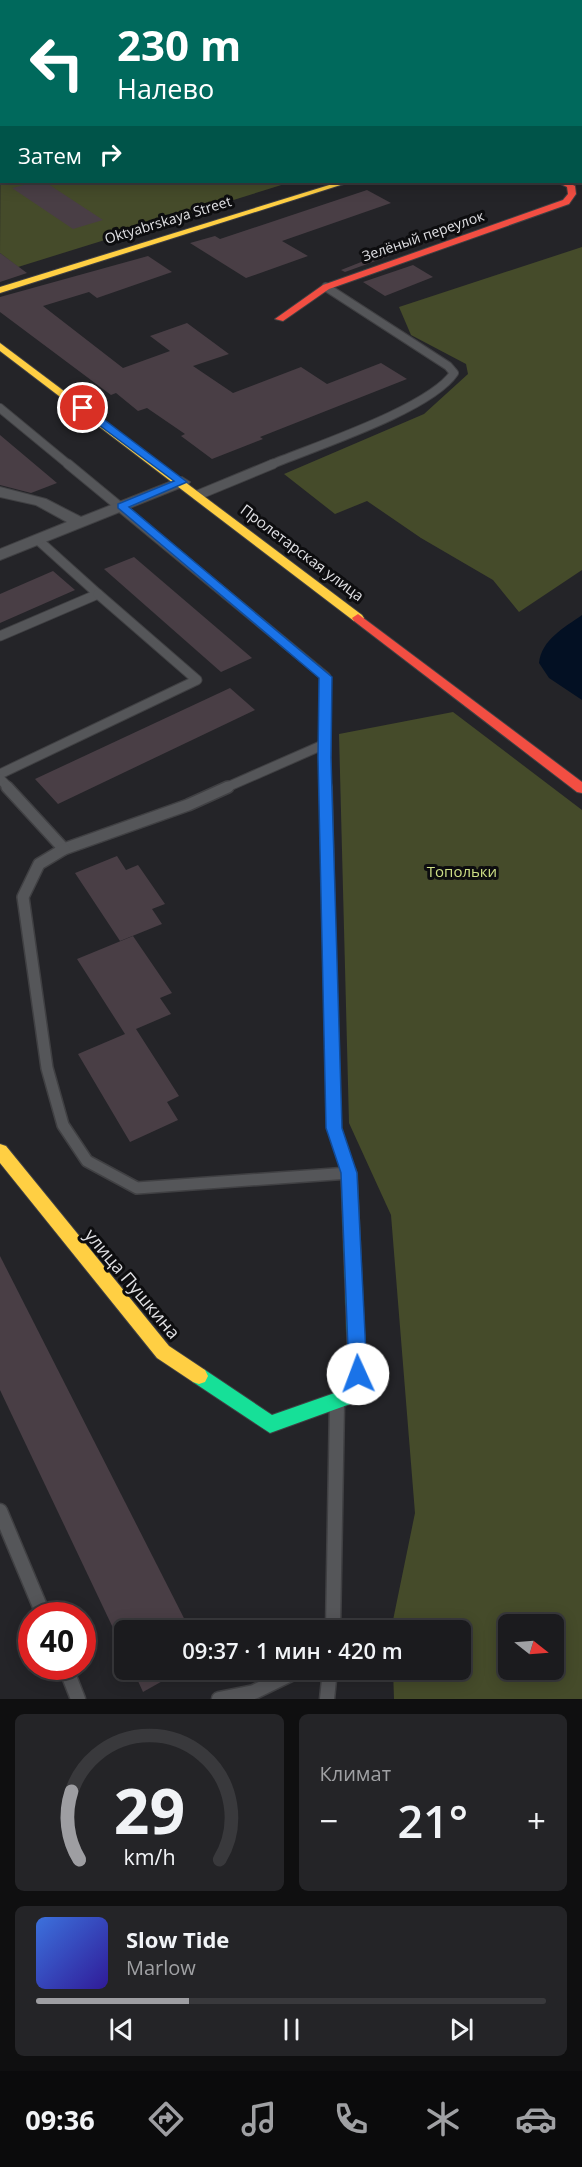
<!DOCTYPE html>
<html lang="ru">
<head>
<meta charset="utf-8">
<style>
	body { margin:0; font-family:"Open Sans",sans-serif; background:#242427; color:#f1f3f6; height:100vh; display:flex; flex-direction:column; font-size:22px; white-space:nowrap }
	* { box-sizing:border-box; margin:0 }
	p { font-size:20px; color:#a0a1a4 }
	.icon { flex:none; width:33px; height:33px; fill:none; stroke:currentColor; stroke-width:2; stroke-linecap:round; stroke-linejoin:round }
	.map { position:relative; height:1699px; overflow:hidden }
	.side { display:flex; flex-direction:column; gap:15px; padding:15px; background:#0f0f10; flex:1 }
	.side>* { flex:none }
	.hud { position:absolute; left:0px; top:0px; width:582px; height:183px; box-shadow:0 3px 15px #0003,0 0 0 2px #39393c; background:#00695c; color:#fff; overflow:hidden }
	.needle { width:39px; rotate:107deg }
	.tools { position:absolute; left:498px; top:1614px; display:grid; gap:12px }
	.tools a { display:grid; place-items:center; width:66px; height:66px; border-radius:9px; background:#1b1b1e; box-shadow:0 3px 15px #0003,0 0 0 2px #39393c; font-size:30px }
	.speed { position:absolute; left:18px; top:1602px; display:flex; gap:12px; font-size:30px; font-weight:700; text-align:center }
	.speed>* { display:grid; place-content:center; width:78px; height:78px; border-radius:50%; background:#1b1b1e; box-shadow:0 3px 15px #0003,0 0 0 2px #39393c; line-height:1 }
	.speed .limit { border:9px solid #d22; background:#fff; color:#111 }
	.pin { position:absolute; display:grid; place-items:center; width:51px; height:51px; color:#fff; margin:-26px; border:3px solid #fff; border-radius:50%; box-shadow:0 2px 6px #0007 }
	.me { position:absolute; width:66px; margin:-33px; rotate:358deg; stroke-linejoin:round; filter:drop-shadow(0 0 4px #0008) }
	.turn { display:flex; align-items:center; gap:21px; height:126px; padding:0 18px; font-size:27px }
	.turn .icon { width:78px; height:78px; stroke-width:2.5 }
	.turn b { display:block; font-size:42px; line-height:51px }
	.then { display:flex; align-items:center; height:57px; padding:0 18px; background:#0003; gap:12px; font-size:22px }
	.big { font-size:45px; font-weight:600; line-height:1.1 }
	.side .tile { flex:1; display:flex; flex-direction:column; justify-content:center; gap:9px; min-width:0; padding:0 21px; border-radius:9px; background:#242427 }
	.side .dial { align-items:center; gap:0 }
	.dial svg { height:156px; overflow:visible; fill:none; stroke:#39393c; stroke-width:7; stroke-linecap:round; text-anchor:middle }
	.dial text { fill:#f1f3f6; stroke:none }
	.song { display:flex; align-items:center; gap:18px }
	.cover { width:72px; height:72px; border-radius:9px; background:linear-gradient(135deg,hsl(220 70% 55%),hsl(250 70% 35%)) }
	.played { height:6px; border-radius:3px; background:linear-gradient(90deg,#9e9ea2 30%,#39393c 30%) }
	.keys { display:flex; justify-content:space-around; direction:ltr }
	.heat { display:flex; justify-content:space-between; align-items:center; font-size:33px; direction:ltr }
	.side .tiles { flex:1; display:grid; gap:15px; grid-template-columns:1fr 1fr }
	.tile:last-child { grid-column:span 2 }
	.trip { position:absolute; left:114px; top:1620px; width:357px; height:60px; border-radius:9px; background:#1b1b1e; box-shadow:0 3px 15px #0003,0 0 0 2px #39393c; font-weight:600; line-height:60px; text-align:center }
	.tabs { display:flex; height:96px; justify-content:space-around; align-items:center; background:#0b0b0c; color:#a0a1a4 }
	.tabs .icon { width:42px; height:42px }
	.tabs .active { color:#9e9ea2 }
	.tabs b { font-size:27px; color:#f1f3f6 }
	.map>svg:first-child { display:block }
</style>
</head>
<body>
<div class="map">
<svg width="582" height="1699" viewBox="0 0 582 1699">
	<rect width="100%" height="100%" fill="#242428"/>
	<g fill="#454b2a" fill-rule="evenodd">
		<polygon points="1,85 2,182 291,182 18,267 0,253"/>
		<polygon points="582,247 582,570 519,612 493,580 421,538 367,501 335,514 284,474 424,414 468,374 466,364 411,335 399,307"/>
		<path d="M453,712l129,98v889h-188l-1,-29h67v-40h-69l24,-117 -24,-298 -42,-92 -10,-389zM508,1624h46v46h-46z"/>
	</g>
	<path fill="#031023" d="M582,615v85l-33,-22 -10,-15c3,-24 25,-35 43,-48z"/>
	<g fill="#493e45">
		<polygon points="36,182 45,182 103,220 73,229 12,188"/>
		<polygon points="367,190 391,203 282,241 308,256 246,278 190,243 215,236 220,239"/>
		<polygon points="389,251 395,254 345,272 341,270"/>
		<polygon points="0,253 27,273 0,282"/>
		<polygon points="148,256 172,272 97,298 89,292 43,306 123,368 170,351 150,336 187,323 229,354 193,366 233,393 301,367 327,384 381,363 407,379 260,437 263,439 212,459 181,436 185,434 147,408 138,411 116,393 111,395 0,312 0,297"/>
		<polygon points="413,265 433,277 385,296 363,282"/>
		<polygon points="0,435 57,483 31,493 0,485"/>
		<polygon points="134,557 252,658 221,672 104,569"/>
		<polygon points="53,571 75,590 0,623 0,594"/>
		<polygon points="230,688 255,710 58,804 35,779"/>
		<polygon points="117,856 126,870 138,865 165,904 152,909 162,924 120,941 75,873"/>
		<polygon points="133,936 172,993 160,998 171,1014 136,1029 179,1096 167,1102 178,1120 130,1142 78,1054 125,1034 77,959"/>
		<polygon points="0,1256 190,1630 114,1630 0,1390"/>
		<polygon points="133,1670 182,1670 143,1692"/>
	</g>
	<g fill="none" stroke-linecap="round" stroke-linejoin="round">
		<defs>
			<g id="lane-far4">
				<polyline points="53,0 56,2"/>
				<polyline points="416,2 421,0"/>
				<polyline points="494,2 500,0"/>
			</g>
			<g id="lane-far3">
				<polyline points="0,408 69,465"/>
				<path d="M270,465c43,-18 160,-56 184,-92l-6,-7 -122,-79"/>
			</g>
			<g id="lane-far2">
				<polyline points="68,464 326,677 326,788"/>
				<polyline points="198,495 273,464"/>
				<polyline points="0,636 98,594 38,540"/>
				<polyline points="0,774 197,680 98,594"/>
				<polyline points="0,779 9,788"/>
				<polyline points="225,788 325,744"/>
			</g>
			<g id="lane-far1">
				<polyline points="7,787 64,849 188,805 228,787"/>
				<polyline points="64,849 39,864 23,897 47,1068 63,1125 87,1161 137,1188 349,1173 334,1128 326,787"/>
			</g>
			<g id="lane">
				<polyline points="0,1511 44,1616"/>
				<polyline points="333,1630 337,1403"/>
				<polyline points="65,1666 78,1699"/>
				<polyline points="219,1699 254,1692 299,1670"/>
				<polyline points="327,1699 330,1670"/>
			</g>
			<g id="street">
				<polygon points="184,0 195,0 196,2 185,2"/>
				<rect x="580" y="30" width="2" height="6"/>
				<polygon points="182,477 190,482 187,485 0,560 0,549 67,522 36,505 0,497 0,487 46,499 81,517"/>
			</g>
			<g id="fast">
				<polygon points="580,88 582,88 580,93"/>
				<polygon points="349,1166 355,1168 357,1173 367,1393 364,1399 270,1433 193,1382 190,1376 193,1370 199,1368 205,1370 272,1415 349,1388 341,1173 343,1168"/>
			</g>
			<g id="slow">
				<polygon points="339,182 350,182 0,293 0,287"/>
				<polygon points="0,343 362,615 364,618 362,621 354,621 0,351"/>
				<polygon points="0,1144 6,1146 169,1346 205,1370 208,1376 205,1382 199,1384 193,1382 157,1358 0,1163"/>
			</g>
			<g id="jam">
				<polygon points="557,182 567,182 575,186 576,194 569,204 329,289 283,321 275,319 323,285 563,200 568,194 567,187"/>
				<polygon points="358,614 582,782 582,793 577,792 354,621 352,618"/>
			</g>
		</defs>
		<use href="#lane-far4" stroke="#404043" stroke-width="8"/>
		<use href="#lane-far3" stroke="#404043" stroke-width="10"/>
		<use href="#lane-far2" stroke="#404043" stroke-width="11"/>
		<use href="#lane-far1" stroke="#404043" stroke-width="14"/>
		<use href="#lane" stroke="#404043" stroke-width="17"/>
		<use href="#street" stroke="#404043" stroke-width="2"/>
		<use href="#fast" stroke="#404043" stroke-width="2"/>
		<use href="#slow" stroke="#404043" stroke-width="2"/>
		<use href="#jam" stroke="#404043" stroke-width="2"/>
		<use href="#lane-far4" stroke="#555659" stroke-width="6"/>
		<use href="#lane-far3" stroke="#555659" stroke-width="8"/>
		<use href="#lane-far2" stroke="#555659" stroke-width="9"/>
		<use href="#lane-far1" stroke="#555659" stroke-width="11"/>
		<use href="#lane" stroke="#555659" stroke-width="14"/>
		<use href="#street" fill="#555659" fill-rule="evenodd"/>
		<use href="#fast" fill="#16e098" fill-rule="evenodd"/>
		<use href="#slow" fill="#ffcf43" fill-rule="evenodd"/>
		<use href="#jam" fill="#f24e42" fill-rule="evenodd"/>
	</g>
	<polygon fill="#1a73e8" stroke="#114b97" stroke-width="1.5" points="79,406 86,406 187,482 129,507 332,677 331,758 342,1128 357,1173 367,1374 364,1379 358,1382 351,1379 349,1374 341,1173 326,1128 318,758 319,678 118,508 118,504 174,481 79,410"/>
	<g text-anchor="middle" stroke-width="6" stroke-linejoin="round" paint-order="stroke">
		<g font-size="14" fill="#e0e0e4" stroke="#0d0d0f">
			<text transform="translate(168 220) rotate(-17)" y="5">Oktyabrskaya Street</text>
			<text transform="translate(423 236) rotate(-19)" y="5">Зелёный переулок</text>
		</g>
		<g font-size="15" fill="#e0e0e4" stroke="#0d0d0f">
			<text transform="translate(302 553) rotate(37)" y="5">Пролетарская улица</text>
		</g>
		<g font-size="15" fill="#cedf86" stroke="#0d0d0f">
			<text x="462" y="877">Топольки</text>
		</g>
		<g font-size="18" fill="#e0e0e4" stroke="#0d0d0f">
			<text transform="translate(132 1284) rotate(50)" y="6">улица Пушкина</text>
		</g>
	</g>
</svg>
<div class="tools">
<a><svg class="needle" viewBox="-14 -14 28 28"><path d="M0-13l5 13h-10z" fill="#e53935"/><path d="M0 13l5-13h-10z" fill="#a0a1a4"/></svg></a>
</div>
<div class="speed"><div class="limit">40</div></div>
<div class="pin" style="left:83px;top:408px;background:#d93025"><svg class="icon" aria-label="arrive" viewBox="0 0 24 24"><path d="M6 21V4h12l-3 4 3 4H6"/></svg></div>
<svg class="me" style="left:358px;top:1374px" viewBox="-20 -20 40 40"><circle r="19" fill="#fff"/><path d="M0-13L10 11 0 6-10 11z" fill="#1a73e8"/></svg>
<div class="trip">09:37 · 1 мин · 420 m</div>
<div class="hud">
<div class="turn"><svg class="icon" aria-label="left" viewBox="0 0 24 24"><path d="M17 20v-9H6M10 6l-5 5 5 5"/></svg><div><b>230 m</b>Налево</div></div>
<div class="then">Затем<svg class="icon" aria-label="right" viewBox="0 0 24 24"><path d="M7 20v-9h11M14 6l5 5-5 5"/></svg></div>
</div>
</div>
<section class="side">
<div class="tiles">
<div class="tile dial"><svg viewBox="0 0 100 80">
<path d="M14 69A42 42 0 1 1 86 69"/>
<path d="M14 69A42 42 0 0 1 10 34" stroke="#9e9ea2"/>
<text x="50" y="56" font-size="32" font-weight="700">29</text>
<text x="50" y="72" font-size="11">km/h</text>
</svg></div>
<div class="tile"><p>Климат</p>
<div class="heat"><a>−</a><b class="big">21°</b><a>+</a></div>
</div>
<div class="tile">
<div class="song"><i class="cover"></i><div><b>Slow Tide</b><p>Marlow</p></div></div>
<div class="played"></div>
<div class="keys"><svg class="icon" aria-label="previous" viewBox="0 0 24 24"><path d="M18 5L8 12l10 7zM5 5v14"/></svg><svg class="icon" aria-label="pause" viewBox="0 0 24 24"><path d="M8 5v14M16 5v14"/></svg><svg class="icon" aria-label="next" viewBox="0 0 24 24"><path d="M6 5l10 7-10 7zM19 5v14"/></svg></div>
</div>
</div>
</section>
<nav class="tabs">
<b>09:36</b>
<svg class="icon active" aria-label="directions" viewBox="0 0 24 24"><path d="M12 3l9 9-9 9-9-9zM9 14v-3h6M13 9l2 2-2 2"/></svg>
<svg class="icon" aria-label="music" viewBox="0 0 24 24"><path d="M9 18V5l10-2v13"/><circle cx="6" cy="18" r="3"/><circle cx="16" cy="16" r="3"/></svg>
<svg class="icon" aria-label="phone" viewBox="0 0 24 24"><path d="M5 4h4l2 5-3 2q2 4 5 5l2-3 5 2v4C11 20 4 13 5 4z"/></svg>
<svg class="icon" aria-label="climate" viewBox="0 0 24 24"><path d="M12 3v18M4 7l16 10M4 17L20 7"/></svg>
<svg class="icon" aria-label="car" viewBox="0 0 24 24"><path d="M5 17H2v-5l4-1 3-4h7l3 4 3 1v5h-3M9 17h6M6 11h13"/><circle cx="7" cy="17" r="2"/><circle cx="17" cy="17" r="2"/></svg>
</nav>
</body>
</html>
